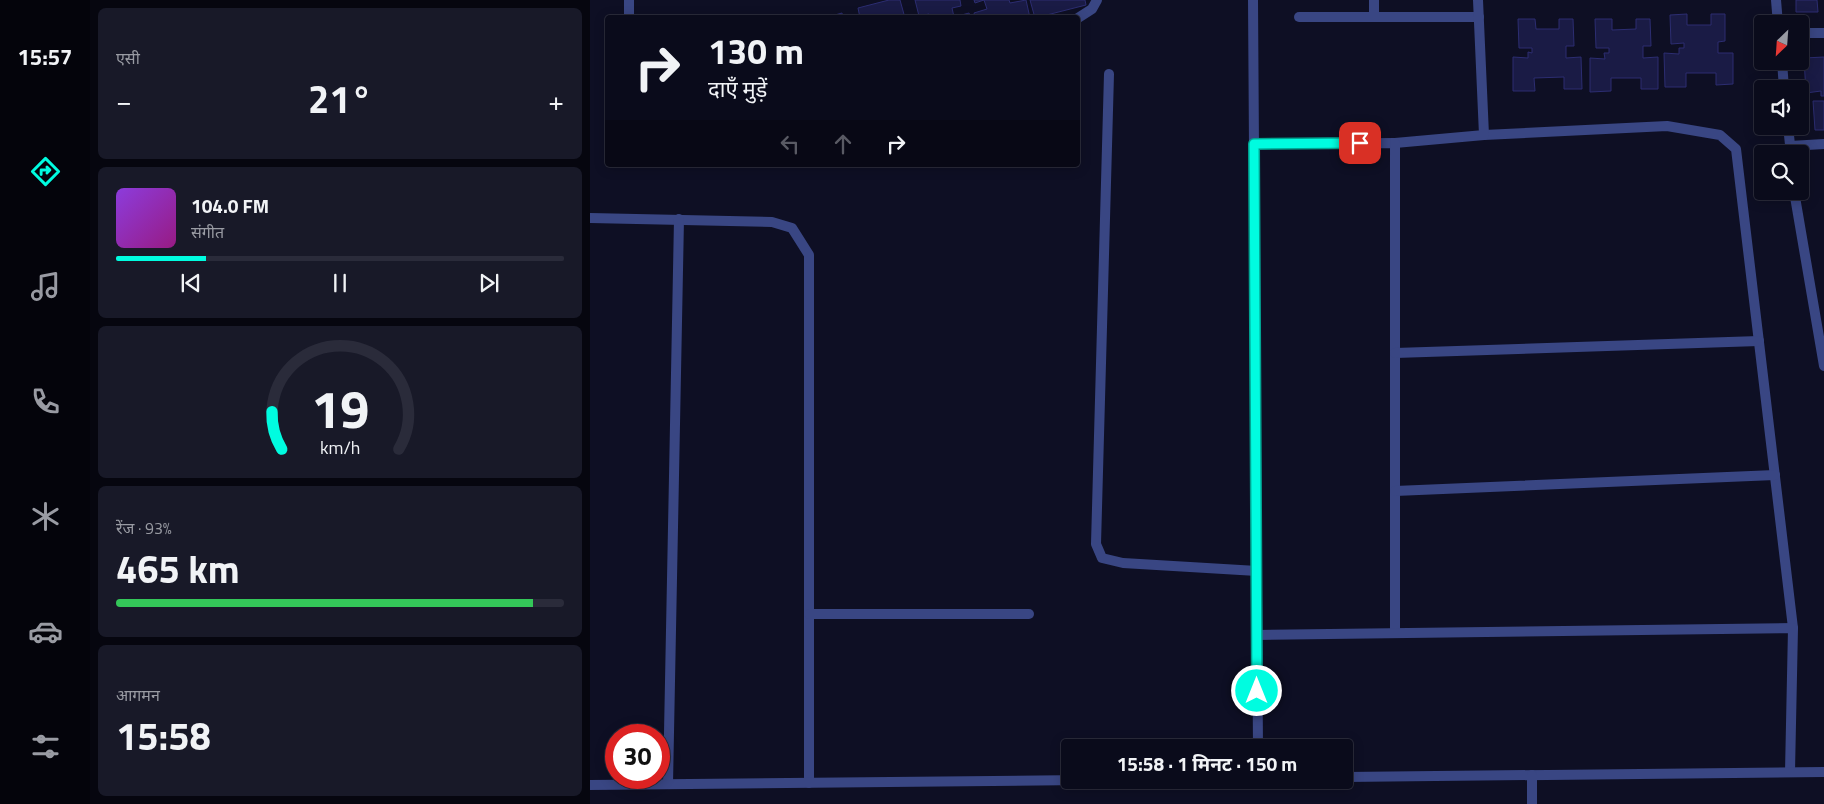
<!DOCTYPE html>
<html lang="hi">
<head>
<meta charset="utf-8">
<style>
	body { margin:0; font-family:"Titillium Web","Noto Sans Devanagari",sans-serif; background:#181928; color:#f1f3f6; height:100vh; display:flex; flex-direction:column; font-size:19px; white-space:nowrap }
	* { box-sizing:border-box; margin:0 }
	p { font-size:16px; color:#999ba3 }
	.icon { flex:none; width:28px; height:28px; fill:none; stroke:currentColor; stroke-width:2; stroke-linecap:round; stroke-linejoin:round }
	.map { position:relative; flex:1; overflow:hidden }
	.drawer { display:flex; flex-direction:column; gap:8px; padding:8px; background:#06060f; width:500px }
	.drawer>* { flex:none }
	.hud { position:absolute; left:15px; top:15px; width:475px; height:152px; border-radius:5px; box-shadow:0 2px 12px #0003,0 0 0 1px #2a2b3a; background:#0a0b1b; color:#f1f3f6; overflow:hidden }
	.needle { width:32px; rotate:205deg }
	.fabs { position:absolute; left:1164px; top:15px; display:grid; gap:10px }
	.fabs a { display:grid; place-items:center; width:55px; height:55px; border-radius:5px; background:#0a0b1b; box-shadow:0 2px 12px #0003,0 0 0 1px #2a2b3a; font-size:25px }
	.speed { position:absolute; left:15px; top:724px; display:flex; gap:10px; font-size:25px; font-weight:700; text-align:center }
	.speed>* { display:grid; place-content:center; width:65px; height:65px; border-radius:50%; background:#0a0b1b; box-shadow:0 2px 12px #0003,0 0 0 1px #2a2b3a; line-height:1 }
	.speed .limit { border:8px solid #d22; background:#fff; color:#111 }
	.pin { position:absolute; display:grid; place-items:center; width:42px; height:42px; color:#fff; margin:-21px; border-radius:10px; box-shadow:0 2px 8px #0006 }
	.me { position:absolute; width:55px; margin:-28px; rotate:0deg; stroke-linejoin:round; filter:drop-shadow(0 0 4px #0008) }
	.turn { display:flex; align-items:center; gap:18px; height:105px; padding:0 20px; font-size:22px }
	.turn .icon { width:65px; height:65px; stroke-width:2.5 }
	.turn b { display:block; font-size:35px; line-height:42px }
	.lanes { display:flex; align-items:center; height:48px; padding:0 20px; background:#0003; justify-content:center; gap:25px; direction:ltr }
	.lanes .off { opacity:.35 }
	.big { font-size:38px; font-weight:700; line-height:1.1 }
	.drawer .widget { flex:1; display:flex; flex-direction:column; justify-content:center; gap:8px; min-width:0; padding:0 18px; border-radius:8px; background:#181928 }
	.drawer .dial { align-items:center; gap:0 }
	.dial svg { height:130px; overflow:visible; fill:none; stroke:#2a2b3a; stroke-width:7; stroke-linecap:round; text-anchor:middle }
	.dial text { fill:#f1f3f6; stroke:none }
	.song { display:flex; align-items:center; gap:15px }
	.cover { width:60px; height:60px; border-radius:8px; background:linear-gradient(135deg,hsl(270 70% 55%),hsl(310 70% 35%)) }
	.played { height:5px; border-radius:2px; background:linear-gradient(90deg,#00fce0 20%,#2a2b3a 20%) }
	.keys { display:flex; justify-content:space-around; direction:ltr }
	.heat { display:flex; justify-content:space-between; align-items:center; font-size:28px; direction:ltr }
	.charge { height:8px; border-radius:4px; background:linear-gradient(90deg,#34c759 93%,#2a2b3a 0) }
	.trip { position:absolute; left:471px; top:739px; width:292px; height:50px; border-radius:5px; background:#0a0b1b; box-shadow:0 2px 12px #0003,0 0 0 1px #2a2b3a; font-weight:700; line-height:50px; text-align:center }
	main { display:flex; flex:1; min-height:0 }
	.dock { display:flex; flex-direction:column; width:90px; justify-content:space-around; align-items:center; background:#04040b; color:#999ba3 }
	.dock .icon { width:35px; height:35px }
	.dock .on { color:#00fce0 }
	.dock b { font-size:22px; color:#f1f3f6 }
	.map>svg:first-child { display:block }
</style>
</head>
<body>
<main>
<nav class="dock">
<b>15:57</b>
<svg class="icon on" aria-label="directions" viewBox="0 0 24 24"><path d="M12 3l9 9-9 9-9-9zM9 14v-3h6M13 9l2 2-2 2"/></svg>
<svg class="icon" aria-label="music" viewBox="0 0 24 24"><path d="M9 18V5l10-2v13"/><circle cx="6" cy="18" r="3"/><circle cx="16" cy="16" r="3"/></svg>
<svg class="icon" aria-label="phone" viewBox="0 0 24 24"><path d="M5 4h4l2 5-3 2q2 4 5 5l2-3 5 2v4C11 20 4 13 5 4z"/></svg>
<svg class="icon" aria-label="climate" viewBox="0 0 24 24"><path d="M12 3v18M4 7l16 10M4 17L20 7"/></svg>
<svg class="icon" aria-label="car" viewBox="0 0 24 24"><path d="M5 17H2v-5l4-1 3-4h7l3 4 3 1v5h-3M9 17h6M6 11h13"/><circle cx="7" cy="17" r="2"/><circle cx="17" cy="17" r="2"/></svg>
<svg class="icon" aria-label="filters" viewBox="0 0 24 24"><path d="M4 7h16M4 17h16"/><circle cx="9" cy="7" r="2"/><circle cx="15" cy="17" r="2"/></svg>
</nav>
<section class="drawer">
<div class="widget"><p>एसी</p>
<div class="heat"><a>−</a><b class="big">21°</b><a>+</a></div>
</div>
<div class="widget">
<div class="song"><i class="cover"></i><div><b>104.0 FM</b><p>संगीत</p></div></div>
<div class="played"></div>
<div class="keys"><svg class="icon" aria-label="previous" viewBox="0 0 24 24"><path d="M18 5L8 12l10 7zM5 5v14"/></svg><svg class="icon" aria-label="pause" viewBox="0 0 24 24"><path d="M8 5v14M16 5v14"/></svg><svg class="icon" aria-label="next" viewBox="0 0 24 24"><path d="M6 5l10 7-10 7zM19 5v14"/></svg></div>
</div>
<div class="widget dial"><svg viewBox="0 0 100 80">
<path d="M14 69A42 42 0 1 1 86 69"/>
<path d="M14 69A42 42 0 0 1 8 46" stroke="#00fce0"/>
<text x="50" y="56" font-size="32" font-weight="700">19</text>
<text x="50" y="72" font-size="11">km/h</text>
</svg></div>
<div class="widget"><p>रेंज · 93%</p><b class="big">465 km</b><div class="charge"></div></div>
<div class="widget"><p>आगमन</p><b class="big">15:58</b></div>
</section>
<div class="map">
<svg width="1234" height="804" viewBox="0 0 1234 804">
	<rect width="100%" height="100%" fill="#0e0f24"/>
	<g fill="#1a1b45" stroke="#2c2d71">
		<polygon points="299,0 310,0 315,18 270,18 268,8"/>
		<polygon points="325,0 370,0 371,6 362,8 364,17 379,13 381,18 340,18 339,14 329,16"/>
		<polygon points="384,0 419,0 420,3 436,0 440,18 385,18 384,13 397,9 394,0 385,3"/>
		<polygon points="440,0 495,0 496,5 445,18"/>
		<polygon points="1206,0 1227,0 1228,12 1206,12"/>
		<polygon points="252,13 253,18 234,18"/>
		<polygon points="1097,14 1097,25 1121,25 1121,14 1135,14 1135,41 1128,42 1128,53 1143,53 1143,84 1126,85 1126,73 1096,73 1096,87 1075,87 1074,53 1089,54 1089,48 1094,48 1094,43 1081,44 1080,15"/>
		<polygon points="928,19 945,19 946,29 969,29 969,19 983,19 984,46 976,46 976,58 991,57 992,89 974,89 974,77 944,78 945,91 923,91 923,57 938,58 938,52 942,53 942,48 929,48"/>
		<polygon points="1005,19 1022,19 1022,30 1046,29 1046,19 1060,19 1061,46 1053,46 1053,58 1068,57 1068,89 1051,89 1051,78 1021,78 1021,91 1000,92 1000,58 1015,59 1014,53 1019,53 1019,48 1006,48"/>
		<polygon points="1234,57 1234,96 1231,96 1231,91 1216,93 1214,58"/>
		<polygon points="1223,101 1234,101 1234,130 1225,130"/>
	</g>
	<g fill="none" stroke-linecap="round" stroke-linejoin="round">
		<g stroke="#394683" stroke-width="10">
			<polyline points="663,0 668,748"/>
			<polyline points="784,0 784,17"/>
			<polyline points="1186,0 1188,24"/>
			<polyline points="709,17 889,17"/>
			<polyline points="39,18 39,0"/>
			<polyline points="488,18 502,9 507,0"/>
			<polyline points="1210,33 1234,33"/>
			<polyline points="1192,61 1194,89"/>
			<polyline points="519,74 506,544 512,558 533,563 667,571"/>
			<polyline points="1198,126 1201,154"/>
			<polyline points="894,135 1077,126 1130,135 1146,149 1203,628"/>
			<polyline points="805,143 894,135 888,0"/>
			<polyline points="664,144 805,143 805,633"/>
			<polyline points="1200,146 1234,144"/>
			<polyline points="1204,191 1234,366"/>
			<polyline points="0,218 182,222 202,228 219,255 219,783"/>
			<polyline points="805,353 1169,341"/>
			<polyline points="805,491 1185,475"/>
			<polyline points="219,614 439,614"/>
			<polyline points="667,635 1203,628 1200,772"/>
			<polyline points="755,777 1234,772"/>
			<polyline points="78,784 89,219"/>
			<polyline points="0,785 493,780"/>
			<polyline points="942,804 942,775"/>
		</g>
	</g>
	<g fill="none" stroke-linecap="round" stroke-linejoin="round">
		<defs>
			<polyline id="route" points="667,691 664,144 770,143"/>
		</defs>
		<use href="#route" stroke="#00a492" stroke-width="12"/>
		<use href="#route" stroke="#00fce0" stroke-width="9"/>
	</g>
</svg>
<div class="fabs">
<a><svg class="needle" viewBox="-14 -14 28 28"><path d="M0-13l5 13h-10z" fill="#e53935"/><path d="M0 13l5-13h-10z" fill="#999ba3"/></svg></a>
<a><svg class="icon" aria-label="sound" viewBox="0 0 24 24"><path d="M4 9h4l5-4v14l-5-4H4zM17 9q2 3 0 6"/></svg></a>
<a><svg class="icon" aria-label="search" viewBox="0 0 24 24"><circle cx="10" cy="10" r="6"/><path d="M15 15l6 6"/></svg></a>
</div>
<div class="speed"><div class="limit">30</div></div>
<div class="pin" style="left:770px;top:143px;background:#d93025"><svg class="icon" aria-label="arrive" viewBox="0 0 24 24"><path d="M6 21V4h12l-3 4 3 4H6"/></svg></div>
<svg class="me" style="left:667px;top:691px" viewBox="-20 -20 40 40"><circle r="17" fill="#00fce0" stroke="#fff" stroke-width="3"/><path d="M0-11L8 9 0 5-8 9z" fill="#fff"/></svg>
<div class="trip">15:58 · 1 मिनट · 150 m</div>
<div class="hud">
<div class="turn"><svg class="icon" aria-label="right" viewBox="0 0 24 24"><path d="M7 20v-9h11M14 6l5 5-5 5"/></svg><div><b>130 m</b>दाएँ मुड़ें</div></div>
<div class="lanes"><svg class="icon off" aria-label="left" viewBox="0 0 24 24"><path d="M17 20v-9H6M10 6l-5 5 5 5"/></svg><svg class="icon off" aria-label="ahead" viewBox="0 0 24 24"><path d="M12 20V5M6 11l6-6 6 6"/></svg><svg class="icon" aria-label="right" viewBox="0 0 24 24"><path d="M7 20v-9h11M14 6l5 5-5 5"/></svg></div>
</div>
</div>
</main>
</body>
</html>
